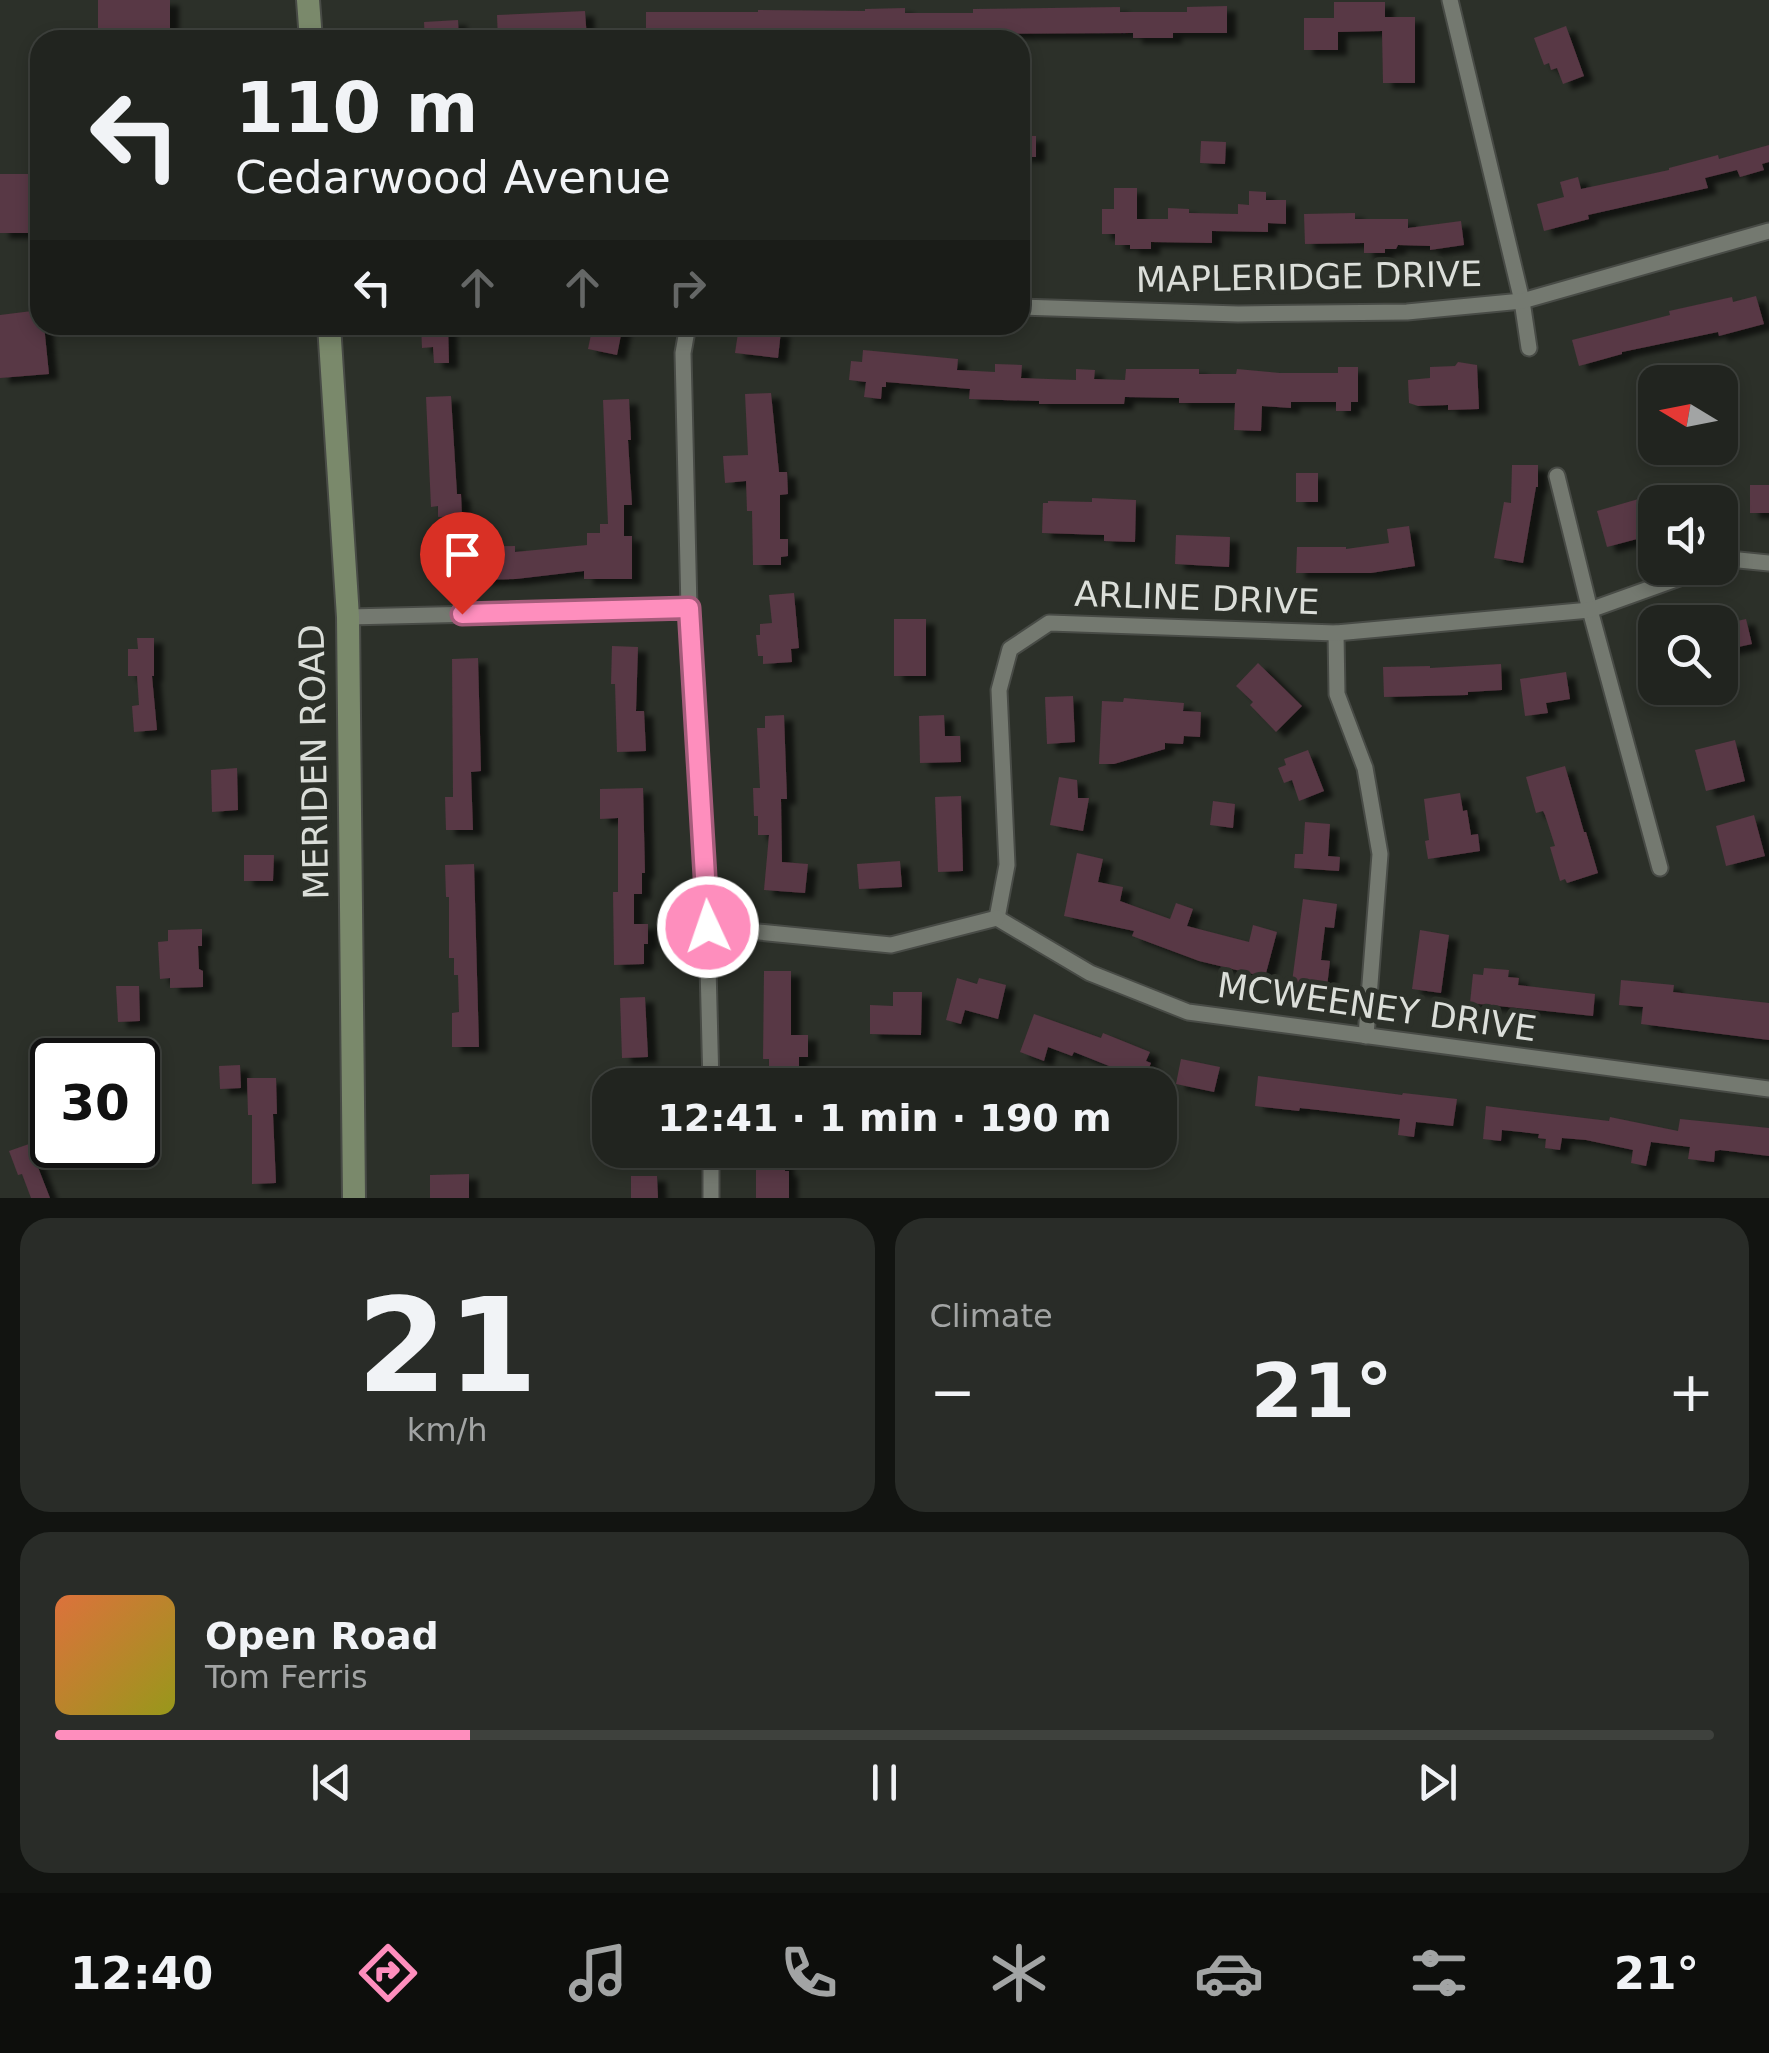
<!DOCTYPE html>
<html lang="en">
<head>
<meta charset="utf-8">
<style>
	body { margin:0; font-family:"DejaVu Sans",sans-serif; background:#292c28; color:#f1f3f6; height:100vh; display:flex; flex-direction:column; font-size:38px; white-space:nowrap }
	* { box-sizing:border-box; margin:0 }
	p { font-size:32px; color:#a2a4a4 }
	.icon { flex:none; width:55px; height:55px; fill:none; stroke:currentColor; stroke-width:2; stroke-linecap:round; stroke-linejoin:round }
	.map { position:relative; height:1198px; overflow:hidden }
	.details { display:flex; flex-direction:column; gap:20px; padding:20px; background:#121411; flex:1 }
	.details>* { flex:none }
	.banner { position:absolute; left:30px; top:30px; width:1000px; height:305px; border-radius:30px; box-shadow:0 5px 15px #0003,0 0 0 2px #3e413d; background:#21241f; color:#f1f3f6; overflow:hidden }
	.needle { width:65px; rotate:280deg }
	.controls { position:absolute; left:1638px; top:365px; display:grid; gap:20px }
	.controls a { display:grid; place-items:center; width:100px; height:100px; border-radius:20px; background:#21241f; box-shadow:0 5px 15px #0003,0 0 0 2px #3e413d; font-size:50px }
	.speed { position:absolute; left:30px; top:1038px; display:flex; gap:20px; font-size:50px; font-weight:700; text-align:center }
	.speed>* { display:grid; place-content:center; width:130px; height:130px; border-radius:50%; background:#21241f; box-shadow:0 5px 15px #0003,0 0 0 2px #3e413d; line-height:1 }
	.speed .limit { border:5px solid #111; border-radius:15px; background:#fff; color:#111 }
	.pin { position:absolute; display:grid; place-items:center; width:85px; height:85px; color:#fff; margin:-102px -42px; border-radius:50% 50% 50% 0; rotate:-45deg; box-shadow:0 0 10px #0007 }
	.pin .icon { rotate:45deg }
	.me { position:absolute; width:110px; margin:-55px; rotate:357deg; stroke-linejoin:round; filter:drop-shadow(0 0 8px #0008) }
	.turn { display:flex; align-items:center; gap:35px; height:210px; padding:0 40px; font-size:45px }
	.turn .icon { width:130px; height:130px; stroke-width:2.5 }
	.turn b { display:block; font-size:70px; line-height:85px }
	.lanes { display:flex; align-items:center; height:95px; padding:0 40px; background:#0003; justify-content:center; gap:50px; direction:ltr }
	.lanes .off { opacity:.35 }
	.big { font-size:75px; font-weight:700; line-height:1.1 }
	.details .tile { flex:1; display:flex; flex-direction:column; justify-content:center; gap:15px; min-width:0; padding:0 35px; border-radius:30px; background:#292c28 }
	.details .dial { align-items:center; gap:0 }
	.dial b { font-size:130px; line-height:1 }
	.song { display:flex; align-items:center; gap:30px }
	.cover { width:120px; height:120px; border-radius:15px; background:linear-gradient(135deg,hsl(20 70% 55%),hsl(60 70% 35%)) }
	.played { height:10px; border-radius:5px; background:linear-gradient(90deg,#fe8ebd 25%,#3e413d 25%) }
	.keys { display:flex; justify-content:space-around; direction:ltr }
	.heat { display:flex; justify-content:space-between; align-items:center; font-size:55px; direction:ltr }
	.details .tiles { flex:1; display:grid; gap:20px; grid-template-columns:1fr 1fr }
	.tile:last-child { grid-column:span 2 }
	.trip { position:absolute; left:592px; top:1068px; width:585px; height:100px; border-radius:30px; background:#21241f; box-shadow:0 5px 15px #0003,0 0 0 2px #3e413d; font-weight:700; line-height:100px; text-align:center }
	.tab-bar { display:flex; height:160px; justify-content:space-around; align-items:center; background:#0d0e0c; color:#a2a4a4 }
	.tab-bar .icon { width:70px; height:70px }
	.tab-bar .active { color:#fe8ebd }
	.tab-bar b { font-size:45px; color:#f1f3f6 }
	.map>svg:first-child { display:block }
</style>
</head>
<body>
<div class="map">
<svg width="1769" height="1198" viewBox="0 0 1769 1198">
	<defs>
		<filter id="shadow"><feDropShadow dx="9" dy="5.5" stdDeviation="2.5" flood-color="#0009"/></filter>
	</defs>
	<rect width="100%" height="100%" fill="#2c3029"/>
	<g fill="#583744" filter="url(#shadow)">
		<rect x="98" y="0" width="72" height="40"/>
		<polygon points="1334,2 1385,2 1385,17 1415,17 1415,83 1383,83 1382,31 1338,32 1338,50 1304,50 1304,18 1334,18"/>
		<polygon points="1227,6 1227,33 1173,33 1173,38 1133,38 1133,33 959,34 959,39 920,39 920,35 745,36 745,39 646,38 646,12 758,12 758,10 865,11 865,9 905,8 905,13 973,13 973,9 1120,7 1120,12 1187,12 1187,7"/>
		<polygon points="585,11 587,40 498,40 497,15"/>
		<polygon points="458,20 459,40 425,40 424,22"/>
		<polygon points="1566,26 1584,76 1563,84 1557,68 1551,70 1549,63 1544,65 1534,38"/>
		<rect x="1020" y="136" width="16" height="21"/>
		<polygon points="1201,141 1226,142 1225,164 1200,163"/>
		<polygon points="1769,145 1769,162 1762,164 1764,170 1740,177 1737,170 1705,178 1708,188 1588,215 1589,219 1544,231 1537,204 1564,197 1560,182 1578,177 1581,189 1669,170 1669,168 1718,155 1719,159"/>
		<rect x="0" y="174" width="40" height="59"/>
		<polygon points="1114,188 1137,188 1137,219 1168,219 1168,208 1189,209 1189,213 1238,214 1238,204 1249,205 1249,191 1266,192 1266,200 1286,200 1286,224 1268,223 1268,232 1212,231 1212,243 1151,242 1151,249 1130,249 1130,245 1115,245 1115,234 1102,234 1102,209 1114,209"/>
		<polygon points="1355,213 1355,219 1408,219 1408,228 1461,221 1464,245 1430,250 1430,246 1398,245 1396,249 1385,249 1385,253 1364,253 1364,243 1305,244 1304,214"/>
		<polygon points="1756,296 1764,324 1719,336 1718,332 1622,352 1622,354 1579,366 1572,340 1670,315 1669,311 1732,297 1733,302"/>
		<polygon points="40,310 40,325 44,325 49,374 0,378 0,315"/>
		<polygon points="421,325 448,325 449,363 434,363 433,347 422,348"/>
		<polygon points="593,325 623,325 617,355 588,349"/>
		<polygon points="739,326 781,331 778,358 735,353"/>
		<polygon points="863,350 958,359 957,370 995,372 995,364 1022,365 1021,378 1076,380 1076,369 1095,370 1094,379 1125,380 1126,369 1199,369 1199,374 1236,374 1237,369 1280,373 1338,373 1338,367 1358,367 1358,402 1351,402 1351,411 1336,411 1336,402 1291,402 1291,408 1262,406 1261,431 1234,430 1235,403 1179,403 1179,398 1125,397 1124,404 1039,404 1039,401 969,399 970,389 886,382 886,387 882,387 881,399 864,397 866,382 849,380 851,361 862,362"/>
		<polygon points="1458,362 1477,365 1479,409 1448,410 1448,405 1418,406 1409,403 1408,380 1430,378 1430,367 1455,366"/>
		<polygon points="771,393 779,472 787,472 788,494 780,495 780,539 788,539 788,556 781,557 781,565 753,565 752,511 747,511 746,481 725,483 723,456 748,455 745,394"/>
		<polygon points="451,396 457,494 461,494 462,516 438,517 438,506 431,507 426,397"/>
		<polygon points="629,399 631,440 628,440 632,505 624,505 624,536 632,536 632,579 584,579 584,571 516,579 473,580 472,547 515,546 515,552 587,545 587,533 600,533 600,524 608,524 603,400"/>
		<polygon points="1512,465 1538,465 1538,487 1536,487 1523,563 1494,558 1504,502 1511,503"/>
		<rect x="1296" y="473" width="22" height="29"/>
		<polygon points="1697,484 1702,502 1650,502 1649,498"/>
		<rect x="1750" y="485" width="19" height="28"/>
		<polygon points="1092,498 1136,500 1135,542 1104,541 1104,535 1042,533 1043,503 1048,503 1048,501 1092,502"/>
		<polygon points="1642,498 1652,535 1607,547 1597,511"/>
		<polygon points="1409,526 1415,566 1371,573 1296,573 1297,547 1346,547 1346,549 1389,543 1387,529"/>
		<polygon points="1176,535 1230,537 1229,567 1175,564"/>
		<polygon points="794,593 799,648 791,649 792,662 763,664 763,656 758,656 756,635 760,635 760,624 772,623 769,595"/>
		<rect x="894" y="619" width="32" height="57"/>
		<polygon points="1746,619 1752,644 1720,651 1720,625"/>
		<polygon points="137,638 154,638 154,676 152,676 157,730 134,732 132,706 139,705 137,676 128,676 128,649 138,649"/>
		<polygon points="612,646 638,647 636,711 644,711 646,751 617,752 615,684 611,684"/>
		<polygon points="478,658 481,771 471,772 473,830 446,830 445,797 453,797 452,659"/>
		<polygon points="1258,663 1302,706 1276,732 1250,705 1253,702 1236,686"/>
		<polygon points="1501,664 1502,690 1468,692 1468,695 1384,697 1383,667 1430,666 1430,668"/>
		<polygon points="1566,672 1570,699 1546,703 1548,713 1525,716 1520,679"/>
		<polygon points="1073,696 1075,742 1047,744 1045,697"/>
		<polygon points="1124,698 1184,703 1183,711 1201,712 1200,737 1184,736 1183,744 1165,743 1165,749 1114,764 1099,764 1102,701 1123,702"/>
		<polygon points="784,715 787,799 781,799 782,862 808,864 805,893 764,890 769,835 758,835 758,816 754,816 753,788 760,788 757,728 765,728 765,716"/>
		<polygon points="944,715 945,736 960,736 961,762 920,763 919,716"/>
		<polygon points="1735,740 1745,781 1706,791 1695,750"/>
		<polygon points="1308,750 1324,791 1299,801 1292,780 1284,783 1278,768 1286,765 1284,759"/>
		<polygon points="1565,766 1584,832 1586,832 1598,873 1567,883 1565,879 1560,881 1550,847 1555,846 1545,815 1543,811 1536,813 1526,777"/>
		<polygon points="237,768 238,810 212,812 211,770"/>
		<polygon points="1059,777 1077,780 1078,798 1089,798 1083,831 1050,825"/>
		<polygon points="643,788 645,873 642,873 642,894 634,894 634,924 648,924 648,944 644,944 644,964 614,965 613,892 618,892 618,818 600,819 600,789"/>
		<polygon points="1460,793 1463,811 1467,810 1471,835 1478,834 1480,851 1428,859 1425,841 1429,840 1424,799"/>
		<polygon points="961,796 963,871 938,872 935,797"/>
		<polygon points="1213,801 1235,804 1233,828 1210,825"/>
		<polygon points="1754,815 1765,856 1726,866 1716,826"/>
		<polygon points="1305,822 1330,824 1328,856 1340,857 1339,871 1294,868 1295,854 1303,854"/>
		<polygon points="1077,853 1103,859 1098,882 1123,887 1120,901 1170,919 1176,903 1193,909 1187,926 1249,942 1253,925 1277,932 1265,977 1199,961 1132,936 1134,931 1064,916"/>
		<polygon points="244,855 274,855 273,881 244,881"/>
		<polygon points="900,861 902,887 859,889 857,864"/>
		<polygon points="474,864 479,1047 452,1047 452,1013 459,1012 458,975 454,975 454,958 449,958 449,897 446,897 445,865"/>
		<polygon points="1303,899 1337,904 1334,928 1325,927 1321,960 1330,961 1327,987 1292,982"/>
		<polygon points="202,929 202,946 198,946 199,969 203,971 203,987 170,988 170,978 160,979 158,942 168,941 168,930"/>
		<polygon points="1420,930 1449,935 1441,993 1412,989"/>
		<polygon points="1484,968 1509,970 1508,977 1519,978 1518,985 1595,994 1593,1016 1470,1003 1473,974 1483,975"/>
		<polygon points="764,971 791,971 791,1035 808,1035 808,1057 799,1057 799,1085 769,1085 769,1059 763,1059"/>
		<polygon points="957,978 977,984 979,978 1006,985 998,1019 965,1010 961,1024 946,1020"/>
		<polygon points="1621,980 1674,985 1673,992 1769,1003 1769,1040 1641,1024 1643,1007 1619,1005"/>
		<polygon points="116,986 139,986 140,1021 118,1022"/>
		<polygon points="893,992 922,992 921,1035 870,1034 870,1005 893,1006"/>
		<polygon points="645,997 648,1057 622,1058 620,998"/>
		<polygon points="1034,1014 1101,1038 1103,1033 1150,1052 1146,1061 1151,1063 1144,1080 1074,1052 1072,1056 1048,1047 1044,1061 1020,1052"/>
		<polygon points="1181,1059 1220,1067 1214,1092 1176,1084"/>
		<polygon points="240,1065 241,1088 220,1089 219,1066"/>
		<polygon points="1258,1076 1402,1095 1403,1093 1457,1099 1453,1126 1416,1122 1414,1137 1398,1135 1400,1119 1300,1108 1299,1111 1255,1106"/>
		<polygon points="247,1078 276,1078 277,1114 273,1114 276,1183 252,1184 252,1115 248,1115"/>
		<polygon points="1486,1106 1609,1121 1610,1117 1678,1131 1680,1119 1769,1128 1769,1156 1720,1150 1715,1151 1714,1162 1688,1159 1690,1147 1651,1142 1646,1166 1631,1163 1633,1150 1586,1140 1562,1138 1560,1150 1545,1148 1546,1139 1538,1138 1539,1134 1502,1130 1501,1141 1483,1139"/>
		<polygon points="29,1144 50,1198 31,1198 22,1174 18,1175 9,1151"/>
		<polygon points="756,1150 785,1150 785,1171 789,1171 789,1198 756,1198"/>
		<polygon points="469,1174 469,1198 430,1198 430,1175"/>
		<polygon points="631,1176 657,1176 658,1198 631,1198"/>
	</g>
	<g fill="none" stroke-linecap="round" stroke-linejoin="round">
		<defs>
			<g id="street">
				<polyline points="1450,0 1522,301 1529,348"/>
				<polyline points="1020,307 1238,314 1407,312 1522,301 1769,231"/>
				<polyline points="688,325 683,353 689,609 707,927 711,1085"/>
				<polyline points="1557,476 1590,610 1660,868"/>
				<polyline points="1720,563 1729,559 1769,563"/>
				<polyline points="348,617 689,609"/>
				<polyline points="1336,633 1337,694 1365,768 1380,854 1366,1036"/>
				<polyline points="997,918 1007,865 999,690 1010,649 1049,623 1336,633 1590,610 1707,568"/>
				<polyline points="997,918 1090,973 1188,1012 1769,1089"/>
				<polyline points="707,927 891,945 997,918"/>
				<polyline points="711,1198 711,1150"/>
			</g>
			<g id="secondary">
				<polyline points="308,0 311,40"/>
				<polyline points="329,325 348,617 354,1198"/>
			</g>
		</defs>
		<use href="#street" stroke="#484b46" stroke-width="19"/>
		<use href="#secondary" stroke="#484b46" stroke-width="26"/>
		<use href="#street" stroke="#747970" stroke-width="15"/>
		<use href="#secondary" stroke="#7a896b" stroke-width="22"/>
	</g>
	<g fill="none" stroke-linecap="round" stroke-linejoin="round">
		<defs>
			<polyline id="route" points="462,614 689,608 708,927"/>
		</defs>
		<use href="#route" stroke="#a55c7b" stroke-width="25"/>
		<use href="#route" stroke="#fe8ebd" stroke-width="18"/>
	</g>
	<g text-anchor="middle" stroke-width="10" stroke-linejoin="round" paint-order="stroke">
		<g font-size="35" fill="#dbded9" stroke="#2c3029">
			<text transform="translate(1309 277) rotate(-1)" y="12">MAPLERIDGE DRIVE</text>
			<text transform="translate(1197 598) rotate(2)" y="12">ARLINE DRIVE</text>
			<text transform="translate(314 762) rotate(-91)" y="12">MERIDEN ROAD</text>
			<text transform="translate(1377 1007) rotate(8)" y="12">MCWEENEY DRIVE</text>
		</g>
	</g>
</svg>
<div class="controls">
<a><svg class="needle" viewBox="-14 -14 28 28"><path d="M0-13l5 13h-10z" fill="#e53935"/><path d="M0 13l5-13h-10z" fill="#a2a4a4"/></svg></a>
<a><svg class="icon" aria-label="sound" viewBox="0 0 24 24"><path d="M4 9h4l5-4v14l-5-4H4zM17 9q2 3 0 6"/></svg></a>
<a><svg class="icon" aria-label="search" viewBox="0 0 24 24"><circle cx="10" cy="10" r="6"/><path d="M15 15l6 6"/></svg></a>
</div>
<div class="speed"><div class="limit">30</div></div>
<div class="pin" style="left:462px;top:614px;background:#d93025"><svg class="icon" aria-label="arrive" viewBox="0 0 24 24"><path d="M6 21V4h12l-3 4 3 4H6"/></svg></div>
<svg class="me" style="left:708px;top:927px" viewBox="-20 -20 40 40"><circle r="17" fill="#fe8ebd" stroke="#fff" stroke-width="3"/><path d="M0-11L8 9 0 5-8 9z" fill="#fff"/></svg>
<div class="trip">12:41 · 1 min · 190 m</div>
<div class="banner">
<div class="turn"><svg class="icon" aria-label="left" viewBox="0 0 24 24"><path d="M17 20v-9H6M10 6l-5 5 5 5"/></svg><div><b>110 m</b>Cedarwood Avenue</div></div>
<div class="lanes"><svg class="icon" aria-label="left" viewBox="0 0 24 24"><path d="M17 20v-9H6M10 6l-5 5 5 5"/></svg><svg class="icon off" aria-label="ahead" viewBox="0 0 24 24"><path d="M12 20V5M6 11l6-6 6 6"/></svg><svg class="icon off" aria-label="ahead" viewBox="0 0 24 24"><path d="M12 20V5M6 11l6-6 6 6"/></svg><svg class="icon off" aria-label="right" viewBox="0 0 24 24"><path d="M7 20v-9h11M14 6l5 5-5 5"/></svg></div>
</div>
</div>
<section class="details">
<div class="tiles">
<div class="tile dial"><b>21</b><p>km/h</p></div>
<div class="tile"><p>Climate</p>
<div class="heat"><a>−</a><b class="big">21°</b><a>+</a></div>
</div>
<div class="tile">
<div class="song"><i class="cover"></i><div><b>Open Road</b><p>Tom Ferris</p></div></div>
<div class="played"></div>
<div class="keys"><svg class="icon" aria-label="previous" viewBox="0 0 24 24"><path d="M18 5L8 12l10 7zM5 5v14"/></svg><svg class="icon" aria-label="pause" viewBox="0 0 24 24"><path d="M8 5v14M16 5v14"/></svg><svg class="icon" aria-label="next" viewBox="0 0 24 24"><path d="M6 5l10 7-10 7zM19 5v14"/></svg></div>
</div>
</div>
</section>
<nav class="tab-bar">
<b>12:40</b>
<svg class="icon active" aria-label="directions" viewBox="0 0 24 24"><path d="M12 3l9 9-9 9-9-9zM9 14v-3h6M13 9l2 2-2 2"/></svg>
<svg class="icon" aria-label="music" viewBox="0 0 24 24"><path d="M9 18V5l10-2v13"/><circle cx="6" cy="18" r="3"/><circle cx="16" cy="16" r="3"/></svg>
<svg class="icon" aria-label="phone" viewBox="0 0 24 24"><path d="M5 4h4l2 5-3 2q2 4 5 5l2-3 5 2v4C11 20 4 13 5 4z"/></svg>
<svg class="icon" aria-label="climate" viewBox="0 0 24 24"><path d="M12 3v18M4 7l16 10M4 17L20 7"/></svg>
<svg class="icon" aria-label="car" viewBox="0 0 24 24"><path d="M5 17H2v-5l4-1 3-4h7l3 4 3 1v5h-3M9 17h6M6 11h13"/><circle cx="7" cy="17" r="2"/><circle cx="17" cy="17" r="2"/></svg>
<svg class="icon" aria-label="filters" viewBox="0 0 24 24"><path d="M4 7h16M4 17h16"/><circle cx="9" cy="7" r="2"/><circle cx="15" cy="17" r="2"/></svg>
<b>21°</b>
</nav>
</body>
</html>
